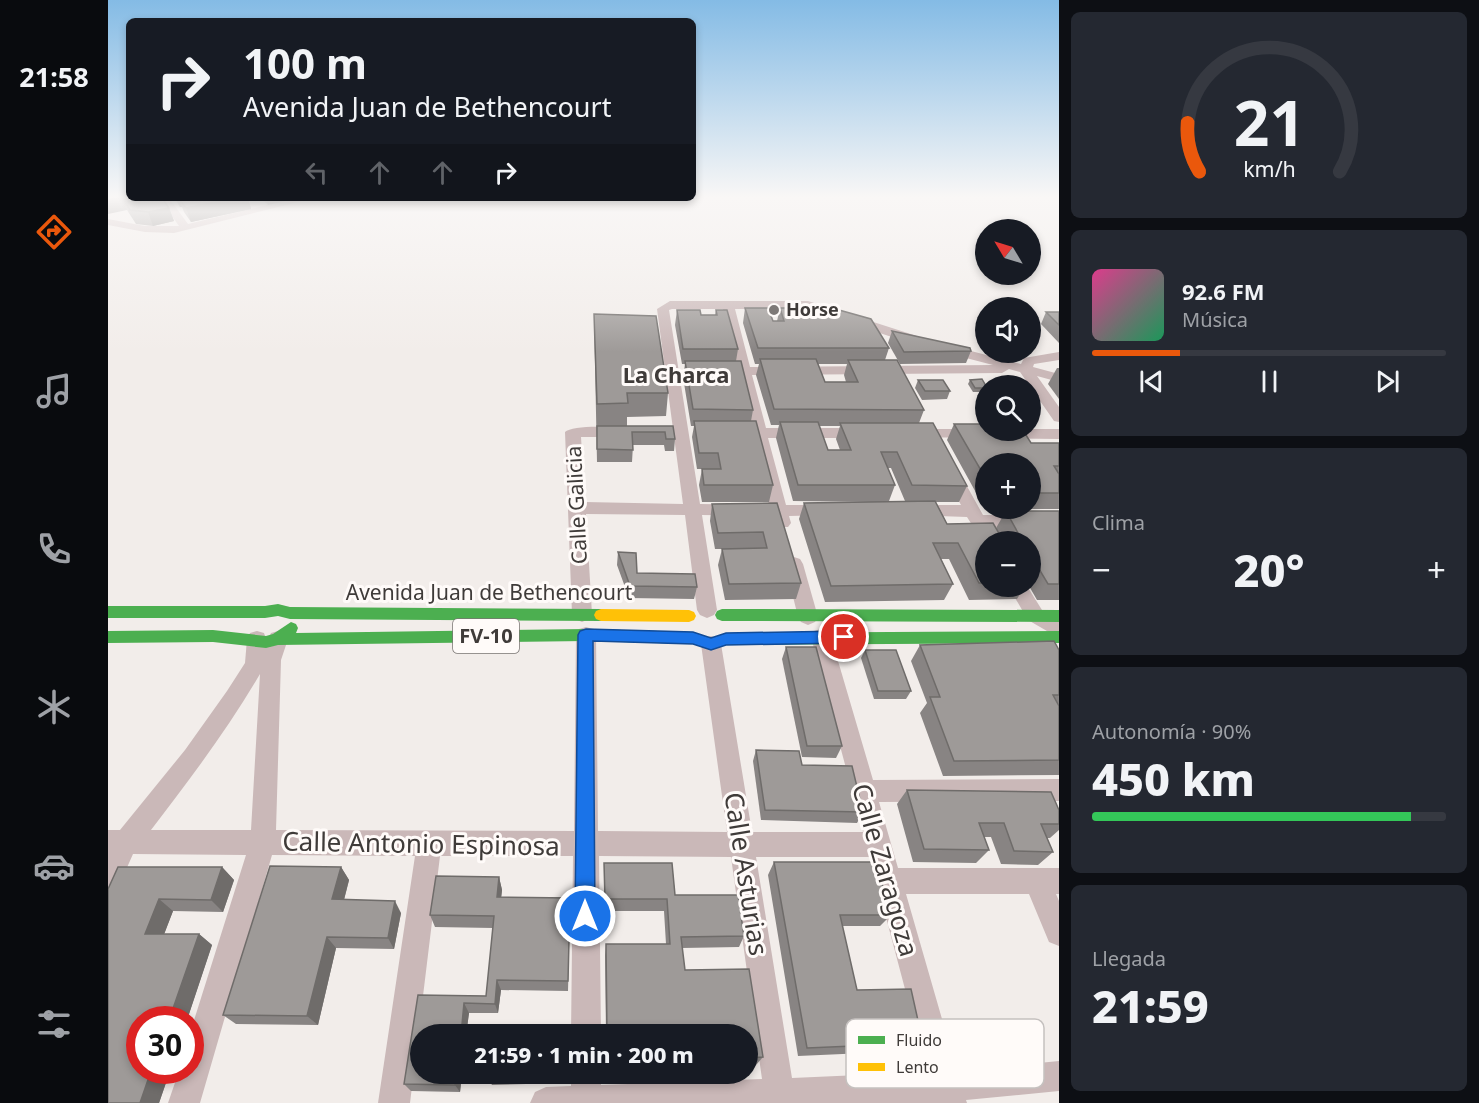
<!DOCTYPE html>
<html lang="es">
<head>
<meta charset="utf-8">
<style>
	body { margin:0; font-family:"Noto Sans",sans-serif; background:#242831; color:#f1f3f6; height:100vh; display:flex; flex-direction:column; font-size:22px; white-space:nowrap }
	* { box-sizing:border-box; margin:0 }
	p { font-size:20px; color:#9ea1a6 }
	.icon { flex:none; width:33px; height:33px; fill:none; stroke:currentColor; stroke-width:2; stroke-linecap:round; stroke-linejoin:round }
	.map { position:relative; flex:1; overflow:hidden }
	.drawer { display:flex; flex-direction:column; gap:12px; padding:12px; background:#0d0f14; width:420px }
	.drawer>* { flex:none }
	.banner { position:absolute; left:18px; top:18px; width:570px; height:183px; border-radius:9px; box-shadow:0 3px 9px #0003; background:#171b24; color:#f1f3f6; overflow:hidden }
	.needle { width:39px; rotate:308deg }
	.buttons { position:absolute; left:867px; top:219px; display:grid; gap:12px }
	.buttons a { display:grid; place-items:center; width:66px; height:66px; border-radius:50%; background:#171b24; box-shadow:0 3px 9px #0003; font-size:30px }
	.speed { position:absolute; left:18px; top:1006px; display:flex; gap:12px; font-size:30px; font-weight:700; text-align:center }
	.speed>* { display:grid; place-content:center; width:78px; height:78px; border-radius:50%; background:#171b24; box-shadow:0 3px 9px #0003; line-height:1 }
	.speed .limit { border:9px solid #d22; background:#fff; color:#111 }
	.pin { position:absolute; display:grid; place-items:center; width:51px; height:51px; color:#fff; margin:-26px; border:3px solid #fff; border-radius:50%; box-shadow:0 2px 6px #0007 }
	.me { position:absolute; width:66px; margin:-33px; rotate:0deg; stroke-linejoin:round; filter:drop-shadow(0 0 4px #0008) }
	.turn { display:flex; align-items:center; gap:21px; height:126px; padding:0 18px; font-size:27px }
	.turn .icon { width:78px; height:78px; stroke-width:2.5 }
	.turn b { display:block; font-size:42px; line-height:51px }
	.lanes { display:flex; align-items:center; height:57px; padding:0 18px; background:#0003; justify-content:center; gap:30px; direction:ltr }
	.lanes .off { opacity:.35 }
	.big { font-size:45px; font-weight:800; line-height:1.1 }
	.drawer .tile { flex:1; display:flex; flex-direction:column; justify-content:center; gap:9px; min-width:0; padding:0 21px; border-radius:9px; background:#242831 }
	.drawer .dial { align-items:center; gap:0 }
	.dial svg { height:156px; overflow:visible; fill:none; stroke:#363941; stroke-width:7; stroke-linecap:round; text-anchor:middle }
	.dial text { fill:#f1f3f6; stroke:none }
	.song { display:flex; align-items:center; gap:18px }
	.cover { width:72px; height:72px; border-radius:9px; background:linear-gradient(135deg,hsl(330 70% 55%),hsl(150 70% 35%)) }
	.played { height:6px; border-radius:3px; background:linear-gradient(90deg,#ea580c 25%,#363941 25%) }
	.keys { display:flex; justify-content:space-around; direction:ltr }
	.heat { display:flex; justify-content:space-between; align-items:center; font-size:33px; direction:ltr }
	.charge { height:9px; border-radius:4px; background:linear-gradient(90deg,#34c759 90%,#363941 0) }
	.trip { position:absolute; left:302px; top:1024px; width:348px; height:60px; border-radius:30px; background:#171b24; box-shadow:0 3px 9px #0003; font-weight:800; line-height:60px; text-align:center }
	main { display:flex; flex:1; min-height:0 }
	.menu { display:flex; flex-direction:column; width:108px; justify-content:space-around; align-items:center; background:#090b0e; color:#9ea1a6 }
	.menu .icon { width:42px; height:42px }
	.menu .selected { color:#ea580c }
	.menu b { font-size:27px; color:#f1f3f6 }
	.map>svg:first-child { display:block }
</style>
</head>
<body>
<main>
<nav class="menu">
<b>21:58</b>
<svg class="icon selected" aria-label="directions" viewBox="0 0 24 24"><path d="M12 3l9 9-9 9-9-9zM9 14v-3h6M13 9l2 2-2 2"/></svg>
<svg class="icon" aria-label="music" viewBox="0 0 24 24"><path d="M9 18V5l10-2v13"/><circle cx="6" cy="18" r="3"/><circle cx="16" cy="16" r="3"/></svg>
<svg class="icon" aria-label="phone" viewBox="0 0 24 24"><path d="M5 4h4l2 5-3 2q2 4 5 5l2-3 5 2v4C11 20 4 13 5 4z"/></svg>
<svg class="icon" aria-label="climate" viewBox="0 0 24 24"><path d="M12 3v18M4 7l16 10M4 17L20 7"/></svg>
<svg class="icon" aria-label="car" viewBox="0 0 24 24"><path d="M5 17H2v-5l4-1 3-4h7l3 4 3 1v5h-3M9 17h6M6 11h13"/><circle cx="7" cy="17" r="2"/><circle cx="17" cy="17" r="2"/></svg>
<svg class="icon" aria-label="filters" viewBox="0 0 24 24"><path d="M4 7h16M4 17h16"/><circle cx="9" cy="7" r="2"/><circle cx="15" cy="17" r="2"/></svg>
</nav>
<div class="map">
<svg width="951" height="1103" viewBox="0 0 951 1103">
	<rect width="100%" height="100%" fill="#f2edea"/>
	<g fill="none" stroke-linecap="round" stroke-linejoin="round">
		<g fill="#cab8b8" fill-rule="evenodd">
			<polygon points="51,198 61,198 80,224 189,198 206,198 66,233 37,232 0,225 0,219 37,226 71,226"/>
			<path d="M562,301h138l112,36 1,3 -6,4 -5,-1 -103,-34h-72l15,58 243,-2 -50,-13 -2,-3 2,-3 5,-1 73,19 3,-6 35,-6v8l-25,4 -1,3 26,7v8l-22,-6 22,31v15l-5,-1 -34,-49 -11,-3 -7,4 -250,2 14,53h94l8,5 -8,5h-92l18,67h39l6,2 3,4 -3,4 -42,1 2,7 -3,4h-12l-4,-11 -70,-1 15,95 -3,5 -7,3 -7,-3 -3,-5 -12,-95 -99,-1 6,100 -3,5 -7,3 -7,-3 -3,-5 -7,-182c7,-7 56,-7 63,0l-8,5h-39l4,65 98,2 -26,-195zM564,309h51l13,58h-15l-7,4 7,4h17l13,53h-17l-8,5 8,5h19l16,67 -69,-1 -31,-194z"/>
			<polygon points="806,429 951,429 951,439 801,437 798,434 801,431"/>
			<polygon points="844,469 850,470 875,515 951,515 951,527 882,527 891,542 878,542 878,547 859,517 801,515 798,511 801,507 807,505 853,505 836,474 838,470"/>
			<polygon points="686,557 692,559 695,564 710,617 707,622 700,625 693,622 690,617 677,564 680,559"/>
			<polygon points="900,586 919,586 934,610 951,620 951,638 920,620"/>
			<path d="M478,627l7,2 3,6 2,196 129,1 -26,-188 3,-6 7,-2 7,2 3,6 31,188h111l-52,-195 3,-6 7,-2 7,2 3,6 42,143 186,-1v22l-180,1 19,66h161v26h-3l3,7v45l-10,-4 -20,-48h-123l51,177 102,-10v30l-93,9 1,3h-437l5,-11 11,-5 25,-1v-12h30v11l161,-6 -31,-222 -132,-1 2,179h-30l2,-179h-133l-30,247h-32l37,-247 -143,-1 -72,248h-32l11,-32h11v-38l56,-178 -113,-1 -16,36 -9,4v-64h12l65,-80 42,-59 18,-28 2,-24 3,-6 7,-2 7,2 3,9 4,-9 7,-2 7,2 3,6 -7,21 -5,170 298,1 2,-196 3,-6zM152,674l-9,156h-100c39,-51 77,-101 109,-156zM648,857h114l57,215 -135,6z"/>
		</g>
		<g fill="#4caf50" fill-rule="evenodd">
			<polygon points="170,604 182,607 493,609 498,611 500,615 498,619 493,621 182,619 170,616 157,618 0,618 0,606 157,606"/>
			<polygon points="614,609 951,610 951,622 614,621 609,619 607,615 609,611"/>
			<polygon points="183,622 188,624 190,628 188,633 478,629 585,632 590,634 593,638 590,642 585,644 478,641 170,645 158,648 105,642 0,643 0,631 105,630 158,636 165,634"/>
			<polygon points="951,631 951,643 618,645 613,643 610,639 613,635 618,633"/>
		</g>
		<polygon fill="#ffc107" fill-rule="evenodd" points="493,609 581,610 586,612 588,616 586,620 581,622 493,621 488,619 486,615 488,611"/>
	</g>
	<g fill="#888483" fill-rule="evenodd">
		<polygon points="0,197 21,197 61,208 66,221 45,226 28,224 19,210"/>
		<polygon points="65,198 140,198 143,209 83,222 76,212 74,207 72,207 67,199"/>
		<polygon points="153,198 190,198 160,205"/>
		<path d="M637,308l28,13h4l3,-13 109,40 -4,12 39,50 -5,13 48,63 -8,16h-23l11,22 39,18v44h39l-8,13 -48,1 -20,-41h-8l12,25 -9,16 -119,2 -26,-83 5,-16 69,-1 -80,-1 -17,-63 3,-13h-8l-15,-50 3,-11h-4l-12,-41zM710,364h29l-3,11 2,7h-21zM711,426h21l-4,13 4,11h-12zM780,468h3l14,33h-16l6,-16z"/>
		<polygon points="569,310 593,315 607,315 608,310 630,349 628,361 645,410 643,421 665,485 661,502 594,502 591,485 594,469 589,469 584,437 586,426 583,426 575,377 577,364 574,364 567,325"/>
		<polygon points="938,312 951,312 951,343 933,324"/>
		<polygon points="486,314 560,393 558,416 519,417 519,426 565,426 567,439 566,451 557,451 556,445 525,445 524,462 489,462"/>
		<polygon points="784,331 863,351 858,363 792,364 780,343"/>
		<polygon points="949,368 951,368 951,399 940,384"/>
		<polygon points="810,380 842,391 839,399 814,400 807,388"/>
		<polygon points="862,380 878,386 878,392 865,392 860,384"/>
		<path d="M846,424l57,11 20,8h28v66h-74l-38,-69zM878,464h44v44h-44z"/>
		<polygon points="669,503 693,583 688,599 617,600 610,565 614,549 607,549 602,521 604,504"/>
		<polygon points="898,511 951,511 951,600 929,600 921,586 922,586 922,542 896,542 888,528"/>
		<polygon points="510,552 529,573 589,587 586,599 521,598 509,565"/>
		<polygon points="812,645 951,650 951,775 835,776 812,713 819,703 803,661"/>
		<polygon points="678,647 734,746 728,758 694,757 674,659"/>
		<polygon points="757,650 803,691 798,699 766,699 753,658"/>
		<polygon points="648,750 694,765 755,812 749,823 653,820 645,761"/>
		<polygon points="799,790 951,810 951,830 942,838 939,838 945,852 930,865 893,864 883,837 876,837 881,850 868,863 805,862 789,804"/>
		<polygon points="666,862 783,915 772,926 734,926 749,990 815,1043 802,1051 690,1056 660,875"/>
		<polygon points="496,863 564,863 567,895 630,895 636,936 631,947 574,948 577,970 641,969 655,1057 648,1065 639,1066 639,1035 498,1035 497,955 498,944 558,944 556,911 496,911"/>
		<polygon points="10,867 114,867 126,880 115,912 65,911 56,934 91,934 104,945 79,1020 32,1020 32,1071 62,1071 51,1103 0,1103 0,889"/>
		<polygon points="233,867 241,880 236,900 293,913 286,949 228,948 210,1025 128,1024 115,1015"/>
		<polygon points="391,877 394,890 393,897 462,910 460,991 393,990 390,1013 361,1013 358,1035 312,1035 312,1074 354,1074 352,1092 303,1091 296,1084 310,995 378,996 385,928 327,927 322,915"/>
		<polygon points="382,1074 454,1074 454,1083 384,1085 381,1080"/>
	</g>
	<g fill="#6f6c6a">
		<polygon points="10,197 14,197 19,210 0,214 0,199"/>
		<polygon points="68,198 100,198 71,199 74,207 72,207"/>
		<polygon points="126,198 140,198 143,209 83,222 78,208"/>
		<polygon points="158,198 190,198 160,205"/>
		<polygon points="61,208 66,221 45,226 40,212"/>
		<polygon points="114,867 126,880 115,912 103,900"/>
		<polygon points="233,867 241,880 233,911 224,899"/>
		<polygon points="391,877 394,890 392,909 389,897"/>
		<polygon points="51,899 65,911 52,945 37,934"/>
		<polygon points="287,901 293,913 286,949 280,938"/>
		<polygon points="91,934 104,945 79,1020 61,1020"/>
		<polygon points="219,937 228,948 210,1025 199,1016"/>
		<polygon points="389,980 393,990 390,1013 387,1004"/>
		<polygon points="356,1003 361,1013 358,1035 353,1035"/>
		<polygon points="43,1071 62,1071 51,1103 32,1103"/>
		<polygon points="348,1074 354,1074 352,1092 347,1085"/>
	</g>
	<g fill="#9e9a98" stroke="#6f6c6a" stroke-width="1.5">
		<polygon points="14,197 54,198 61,208 40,212 22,210"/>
		<polygon points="76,198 126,198 78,208 71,199"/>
		<polygon points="637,308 660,308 665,321 676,321 672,308 724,308 763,319 781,348 650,348"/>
		<polygon points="569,310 592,310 593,315 609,315 608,310 619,310 630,349 575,349"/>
		<polygon points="938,312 951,312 951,325"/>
		<polygon points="486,314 548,316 560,393 519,393 520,403 489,404"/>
		<polygon points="784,331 862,348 863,351 796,352"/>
		<polygon points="652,359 708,359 717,382 750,382 740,360 789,360 816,410 666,409"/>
		<polygon points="577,361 633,361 645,410 585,409"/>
		<polygon points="874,379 878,386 878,388 867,388 862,380"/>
		<polygon points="810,380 835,380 842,391 817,391"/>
		<polygon points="586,421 648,421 665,485 596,485 594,469 613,469 610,453 591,453"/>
		<polygon points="672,422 710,422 720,450 743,450 732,423 825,423 859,486 804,485 789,452 773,452 787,485 690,485"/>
		<polygon points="846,424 878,424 878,430 900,430 903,435 918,435 923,443 951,443 951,466 946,466 951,474 951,493 922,493 922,464 878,464 878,479"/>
		<polygon points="489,426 565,426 567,439 558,439 557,432 524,432 525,450 489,449"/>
		<polygon points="827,501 839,524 885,523 896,542 878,542 878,583 871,583 850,543 825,543 845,584 723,586 696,503"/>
		<polygon points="669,503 693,583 621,584 614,549 659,548 655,532 610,533 604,504"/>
		<polygon points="898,511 951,511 951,584 940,584 922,554 922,542 915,542"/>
		<polygon points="510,552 528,553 529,573 587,574 589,587 522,586"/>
		<polygon points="946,641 951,650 951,695 945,695 951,706 951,760 846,761 822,697 832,697 812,645"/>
		<polygon points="678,647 708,647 734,746 699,746"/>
		<polygon points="757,650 788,650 803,691 770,691"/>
		<polygon points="648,750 691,751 694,765 744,766 755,812 657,810"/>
		<polygon points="799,790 943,792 951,810 951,824 933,824 945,852 906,851 896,823 871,823 881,850 816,849"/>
		<polygon points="666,862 768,862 783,915 732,915 749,990 803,989 815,1043 699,1048"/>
		<polygon points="496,863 564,863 567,895 630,895 636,936 573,937 577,970 641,969 655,1057 639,1058 639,1035 499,1035 498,944 562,944 559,899 497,899"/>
		<polygon points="162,866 233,867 224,899 287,901 280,938 219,937 199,1016 115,1015"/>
		<polygon points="10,867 114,867 103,900 51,899 37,934 91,934 61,1020 32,1020 32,1071 43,1071 32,1103 0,1103 0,889"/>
		<polygon points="328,876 391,877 389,897 462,898 460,981 389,980 387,1004 356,1003 353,1035 312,1035 312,1074 348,1074 347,1085 296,1084 310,995 378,996 386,916 322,915"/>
		<polygon points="382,1074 454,1074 454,1078 381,1080"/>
	</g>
	<linearGradient id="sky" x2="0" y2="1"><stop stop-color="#84bbe5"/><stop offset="0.56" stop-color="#f9f7f6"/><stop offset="1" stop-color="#f9f7f6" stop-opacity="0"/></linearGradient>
	<rect width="951" height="352" fill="url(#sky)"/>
	<polygon fill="#1a73e8" stroke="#114b97" stroke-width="1.5" points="478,629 585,632 603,638 618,633 736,631 741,633 744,637 741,642 736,643 618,645 603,650 585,644 485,641 487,916 484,923 477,926 470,923 467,916 470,635 472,631"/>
	<circle fill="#7e7977" stroke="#fffbf9" stroke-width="2" cx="666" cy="310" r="6"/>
	<g text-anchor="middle" stroke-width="6" stroke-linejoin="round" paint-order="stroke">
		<g font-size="18" font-weight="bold" fill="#3f3b39" stroke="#fffbf9" text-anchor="start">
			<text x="678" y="316">Horse</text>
		</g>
		<rect fill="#fffbf9" stroke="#797573" stroke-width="1.5" x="345" y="619" width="66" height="34" rx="4.5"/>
		<g font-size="20" font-weight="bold" fill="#3f3b39">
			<text x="378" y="643">FV-10</text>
		</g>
		<g font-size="21" fill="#3f3b39" stroke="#fffbf9">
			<text transform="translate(469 505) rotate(-93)" y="7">Calle Galicia</text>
			<text x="381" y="600">Avenida Juan de Bethencourt</text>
		</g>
		<g font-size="22" font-weight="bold" fill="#3f3b39" stroke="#fffbf9">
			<text x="568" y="383">La Charca</text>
		</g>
		<g font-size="26" fill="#3f3b39" stroke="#fffbf9">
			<text transform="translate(313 844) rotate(1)" y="9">Calle Antonio Espinosa</text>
			<text transform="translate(777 870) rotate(74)" y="9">Calle Zaragoza</text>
			<text transform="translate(638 874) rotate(81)" y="9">Calle Asturias</text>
		</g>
	</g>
	<rect x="738" y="1019" width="198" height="69" rx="9" fill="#fffbf9" stroke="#c5c1bf" stroke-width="1.5"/>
	<rect x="750" y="1036" width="27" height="8" fill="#4caf50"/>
	<rect x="750" y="1063" width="27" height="8" fill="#ffc107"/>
	<g font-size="16" fill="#3f3b39">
		<text x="788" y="1046">Fluido</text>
		<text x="788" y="1073">Lento</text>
	</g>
</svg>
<div class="buttons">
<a><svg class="needle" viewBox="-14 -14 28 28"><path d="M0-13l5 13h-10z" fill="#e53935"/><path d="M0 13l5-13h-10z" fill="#9ea1a6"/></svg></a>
<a><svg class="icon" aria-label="sound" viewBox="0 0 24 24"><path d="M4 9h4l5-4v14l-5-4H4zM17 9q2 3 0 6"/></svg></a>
<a><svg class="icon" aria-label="search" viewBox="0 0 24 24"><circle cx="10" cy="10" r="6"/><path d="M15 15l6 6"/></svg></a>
<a>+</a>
<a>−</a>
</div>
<div class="speed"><div class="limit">30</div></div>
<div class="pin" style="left:736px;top:637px;background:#d93025"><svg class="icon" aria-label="arrive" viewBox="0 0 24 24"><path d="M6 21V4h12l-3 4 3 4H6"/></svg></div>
<svg class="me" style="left:477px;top:916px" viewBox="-20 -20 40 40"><circle r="17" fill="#1a73e8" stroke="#fff" stroke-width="3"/><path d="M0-11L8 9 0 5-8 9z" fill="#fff"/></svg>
<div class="trip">21:59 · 1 min · 200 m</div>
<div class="banner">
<div class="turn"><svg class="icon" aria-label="right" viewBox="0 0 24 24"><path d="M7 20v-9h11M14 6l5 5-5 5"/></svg><div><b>100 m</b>Avenida Juan de Bethencourt</div></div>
<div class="lanes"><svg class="icon off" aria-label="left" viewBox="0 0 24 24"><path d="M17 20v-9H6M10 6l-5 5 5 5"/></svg><svg class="icon off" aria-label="ahead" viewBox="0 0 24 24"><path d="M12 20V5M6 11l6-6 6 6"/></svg><svg class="icon off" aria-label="ahead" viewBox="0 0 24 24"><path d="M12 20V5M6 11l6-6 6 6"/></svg><svg class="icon" aria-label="right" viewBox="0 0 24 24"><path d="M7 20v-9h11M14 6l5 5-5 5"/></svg></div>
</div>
</div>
<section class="drawer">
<div class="tile dial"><svg viewBox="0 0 100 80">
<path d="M14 69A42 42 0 1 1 86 69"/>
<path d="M14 69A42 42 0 0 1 8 44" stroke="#ea580c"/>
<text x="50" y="56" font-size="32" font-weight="700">21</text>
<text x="50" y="72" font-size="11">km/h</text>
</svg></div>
<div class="tile">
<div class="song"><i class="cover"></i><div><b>92.6 FM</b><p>Música</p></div></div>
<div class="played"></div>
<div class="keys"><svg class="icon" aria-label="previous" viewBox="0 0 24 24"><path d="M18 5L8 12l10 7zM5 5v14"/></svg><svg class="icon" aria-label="pause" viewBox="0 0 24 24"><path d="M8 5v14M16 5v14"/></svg><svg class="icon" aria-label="next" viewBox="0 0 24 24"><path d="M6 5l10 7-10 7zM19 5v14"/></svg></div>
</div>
<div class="tile"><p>Clima</p>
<div class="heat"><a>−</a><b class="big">20°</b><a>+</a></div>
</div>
<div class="tile"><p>Autonomía · 90%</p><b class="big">450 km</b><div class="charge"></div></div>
<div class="tile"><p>Llegada</p><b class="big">21:59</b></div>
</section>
</main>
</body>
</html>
